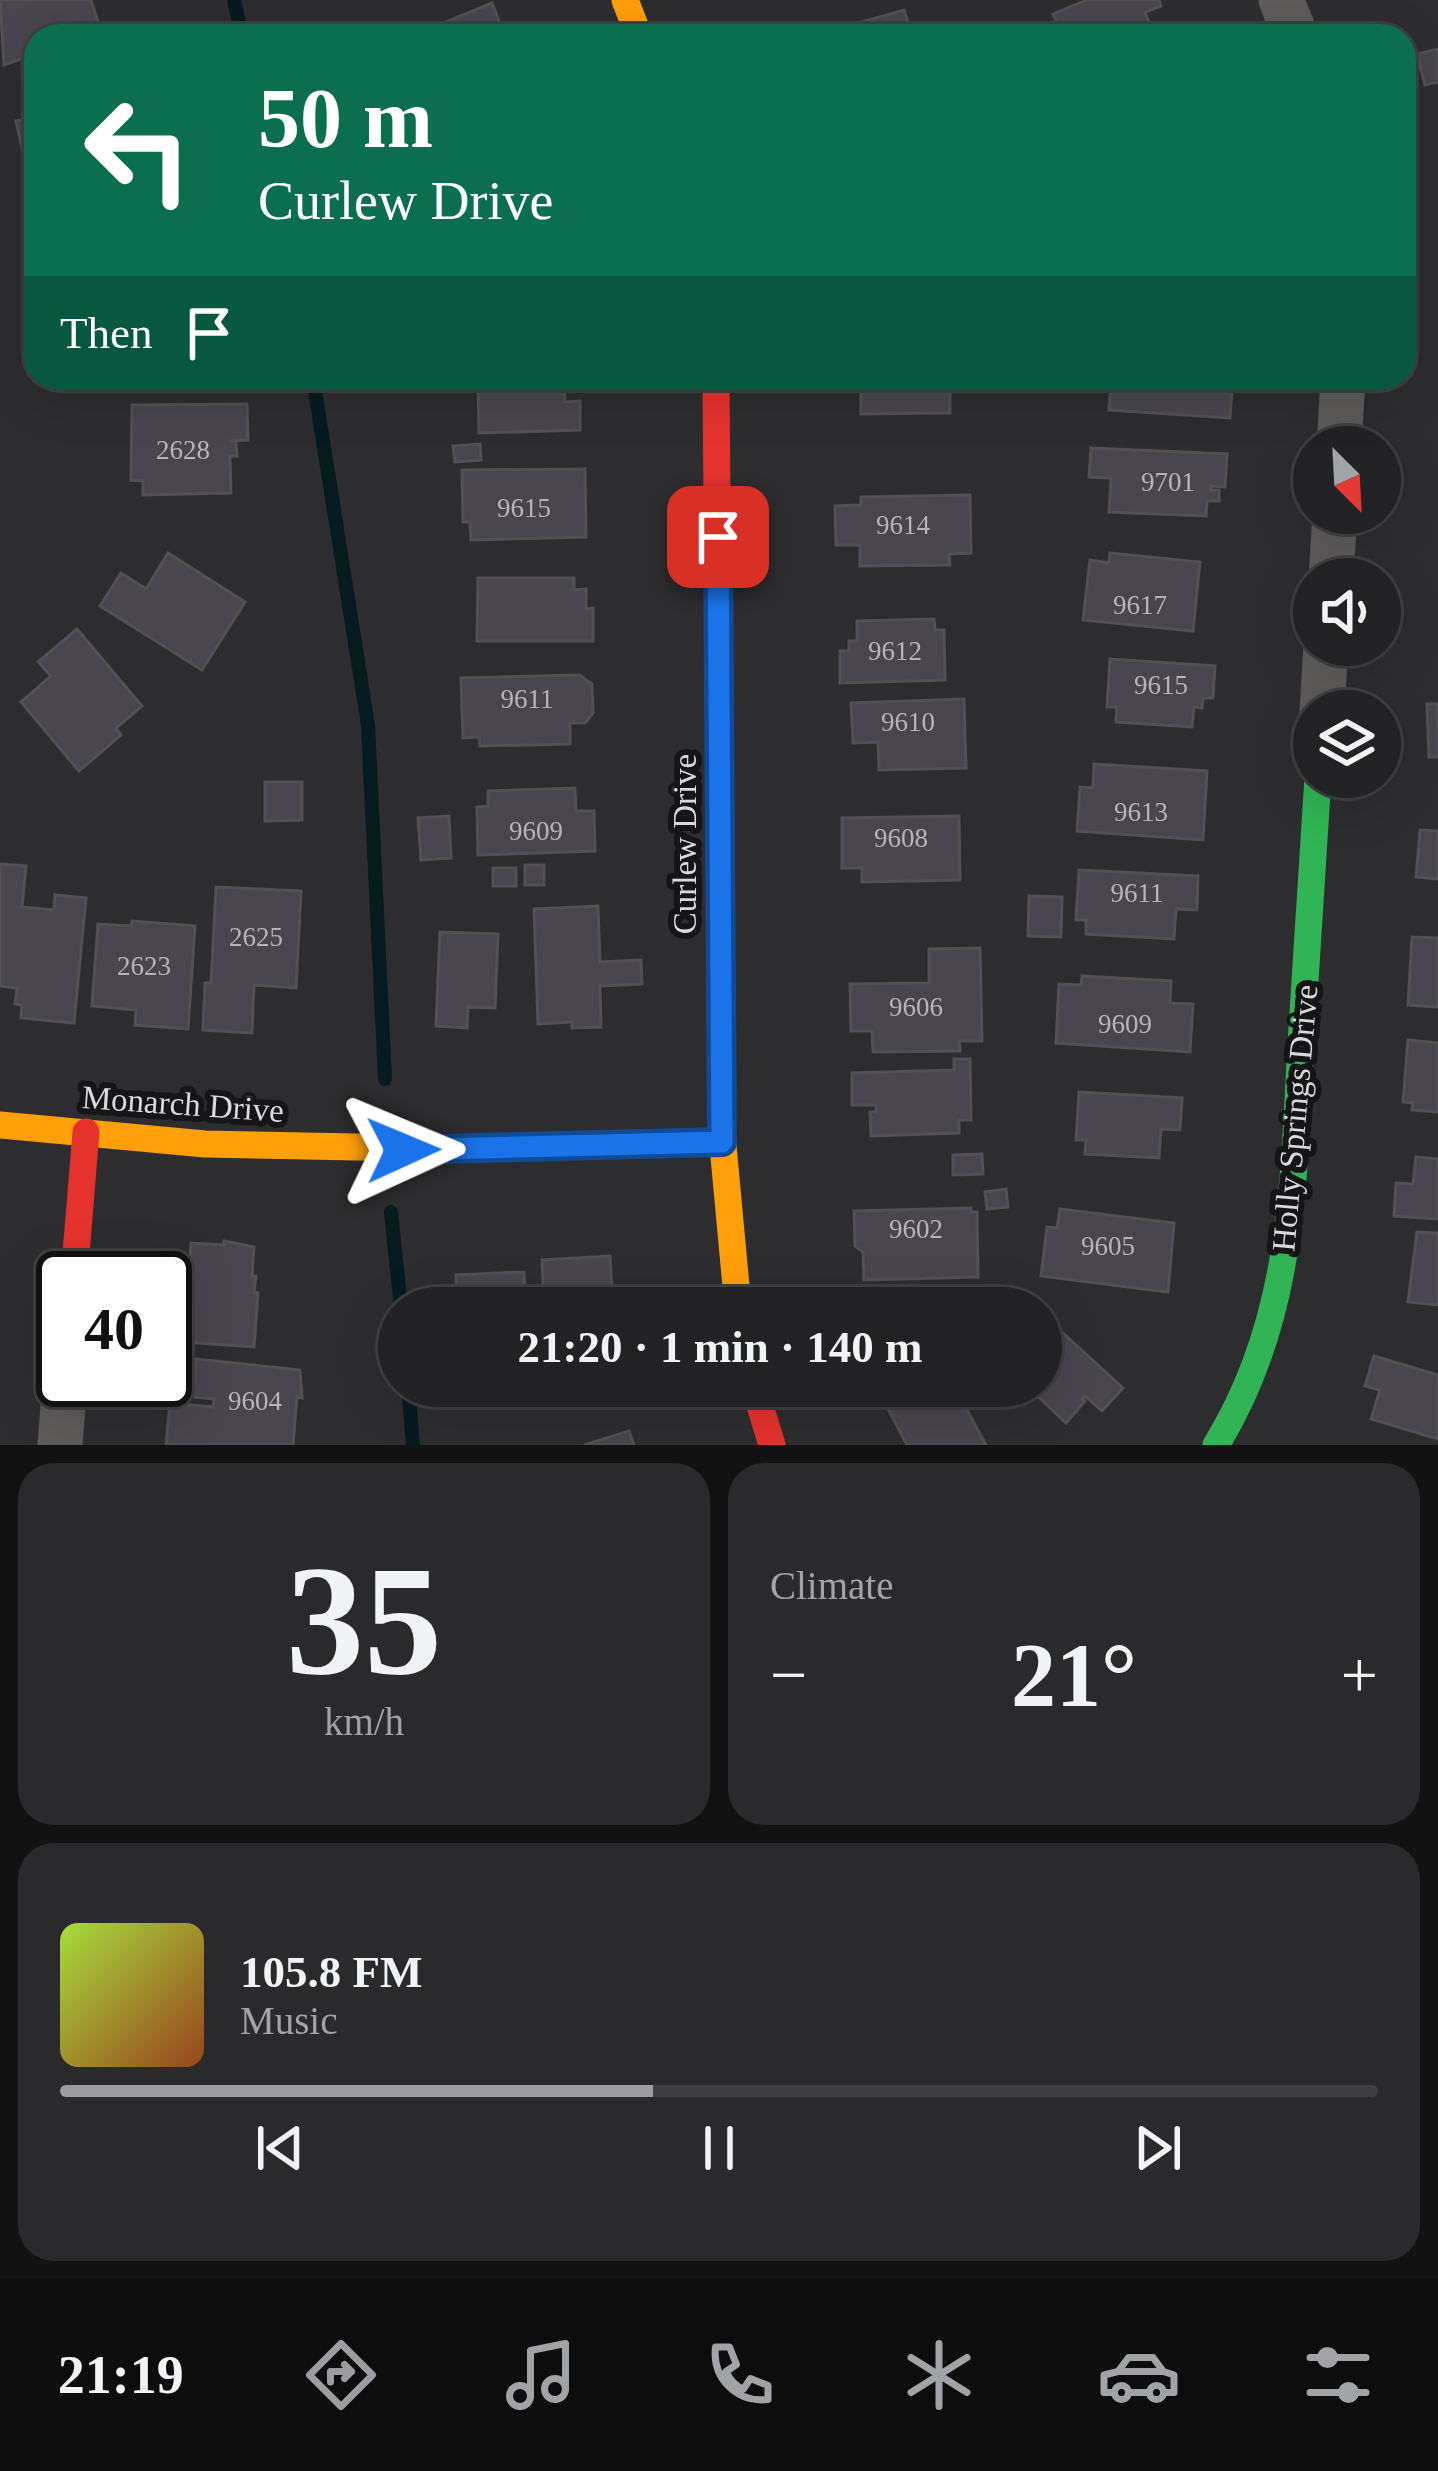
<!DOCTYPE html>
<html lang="en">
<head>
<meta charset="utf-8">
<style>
	body { margin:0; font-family:Georgia,serif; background:#2a292b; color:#f1f3f6; height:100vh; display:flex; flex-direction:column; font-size:45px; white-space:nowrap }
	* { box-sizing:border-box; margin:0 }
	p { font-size:39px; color:#a2a3a6 }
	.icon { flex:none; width:66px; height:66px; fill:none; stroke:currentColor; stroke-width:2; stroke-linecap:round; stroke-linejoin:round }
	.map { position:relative; height:1445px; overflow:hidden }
	.details { display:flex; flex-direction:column; gap:18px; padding:18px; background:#131213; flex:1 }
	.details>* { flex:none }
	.hud { position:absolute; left:24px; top:24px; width:1392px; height:366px; border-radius:36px; box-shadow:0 12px 48px #0002,0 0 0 3px #3f3e41; background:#0b6e4f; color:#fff; overflow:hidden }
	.needle { width:78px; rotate:156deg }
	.buttons { position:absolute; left:1293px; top:426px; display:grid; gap:24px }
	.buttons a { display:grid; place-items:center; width:108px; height:108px; border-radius:50%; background:#222123; box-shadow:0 12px 48px #0002,0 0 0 3px #3f3e41; font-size:60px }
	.speed { position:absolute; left:36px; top:1251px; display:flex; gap:24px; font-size:60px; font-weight:700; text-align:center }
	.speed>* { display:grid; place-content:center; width:156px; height:156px; border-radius:50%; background:#222123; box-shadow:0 12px 48px #0002,0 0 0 3px #3f3e41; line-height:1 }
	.speed .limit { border:6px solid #111; border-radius:18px; background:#fff; color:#111 }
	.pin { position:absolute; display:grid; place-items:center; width:102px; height:102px; color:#fff; margin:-51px; border-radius:24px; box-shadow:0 6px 18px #0006 }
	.me { position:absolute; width:132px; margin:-66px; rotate:89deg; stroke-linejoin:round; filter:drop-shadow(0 0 9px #0008) }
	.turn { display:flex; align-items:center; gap:42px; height:252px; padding:0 36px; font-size:54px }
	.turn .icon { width:156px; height:156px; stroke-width:2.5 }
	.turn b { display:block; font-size:84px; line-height:102px }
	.then { display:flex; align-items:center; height:114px; padding:0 36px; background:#0003; gap:24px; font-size:45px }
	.big { font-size:90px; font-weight:700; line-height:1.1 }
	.details .card { flex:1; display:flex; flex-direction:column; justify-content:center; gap:18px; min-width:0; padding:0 42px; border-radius:36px; background:#2a292b }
	.details .dial { align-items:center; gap:0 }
	.dial b { font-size:156px; line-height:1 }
	.song { display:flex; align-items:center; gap:36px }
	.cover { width:144px; height:144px; border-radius:18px; background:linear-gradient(135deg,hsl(80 70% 55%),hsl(20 70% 35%)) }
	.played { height:12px; border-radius:6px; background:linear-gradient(90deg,#9d9ca0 45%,#3f3e41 45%) }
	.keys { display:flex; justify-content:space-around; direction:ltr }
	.heat { display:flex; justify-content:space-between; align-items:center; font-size:66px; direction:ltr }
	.details .tiles { flex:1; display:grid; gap:18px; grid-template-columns:1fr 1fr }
	.card:last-child { grid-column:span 2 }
	.trip { position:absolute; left:378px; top:1287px; width:684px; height:120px; border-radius:60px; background:#222123; box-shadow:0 12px 48px #0002,0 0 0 3px #3f3e41; font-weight:700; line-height:120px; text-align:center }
	.menu { display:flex; height:192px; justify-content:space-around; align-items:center; background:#0e0d0e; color:#a2a3a6 }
	.menu .icon { width:84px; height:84px }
	.menu .current { color:#9d9ca0 }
	.menu b { font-size:54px; color:#f1f3f6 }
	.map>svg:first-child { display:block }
</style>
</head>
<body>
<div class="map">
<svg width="1438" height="1445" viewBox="0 0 1438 1445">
	<rect width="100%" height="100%" fill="#2d2c2f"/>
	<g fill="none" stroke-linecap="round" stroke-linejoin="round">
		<g stroke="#061b1e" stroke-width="14">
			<polyline points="234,0 242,36"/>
			<polyline points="313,378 368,725 385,1079"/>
			<polyline points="391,1212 401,1308"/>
			<polyline points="408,1386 413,1445"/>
		</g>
	</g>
	<g fill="#49454e" stroke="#515053" stroke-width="3">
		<polygon points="0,0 91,0 102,34 36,36 36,54 4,65"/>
		<polygon points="1087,0 1159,0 1161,6 1145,12 1154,36 1062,36 1053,14"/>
		<polygon points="492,3 505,36 412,36"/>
		<polygon points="904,10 912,36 812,36"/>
		<polygon points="1438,49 1438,82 1425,85 1417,54"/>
		<polygon points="36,117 36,164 26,167 16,121"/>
		<polygon points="486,378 564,378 565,402 580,401 580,430 479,433 478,385 486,386"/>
		<polygon points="832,378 950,378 950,413 861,414 861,384 832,384"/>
		<polygon points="1111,378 1223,378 1222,389 1232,389 1230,418 1109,410"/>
		<polygon points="247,404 248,440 232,441 236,443 237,456 230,456 231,493 143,495 143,481 131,480 132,405"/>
		<polygon points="480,444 481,460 455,462 453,446"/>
		<polygon points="1091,448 1227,454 1225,487 1211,486 1210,490 1219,490 1219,501 1207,501 1206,516 1109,512 1111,478 1089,477"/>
		<polygon points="585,469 586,537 471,540 470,522 463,522 462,470"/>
		<polygon points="970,495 971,553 949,554 950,565 860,566 860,545 836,545 835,506 861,505 861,497"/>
		<polygon points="168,553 245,602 202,670 100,606 121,573 146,589"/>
		<polygon points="1110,553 1200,562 1193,631 1083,620 1090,560 1109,563"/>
		<polygon points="478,578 574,578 574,590 586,589 586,609 593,608 593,641 477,641"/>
		<polygon points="934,619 935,630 944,630 945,680 840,683 840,651 849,651 849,641 857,641 857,621"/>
		<polygon points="77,629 142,706 116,728 121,735 79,771 21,702 51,676 38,662"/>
		<polygon points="1110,659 1215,666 1213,698 1203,698 1202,708 1194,707 1192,727 1116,722 1117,707 1107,707"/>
		<polygon points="579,675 592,684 593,713 585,723 570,723 570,744 480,746 479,737 463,738 461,678"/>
		<polygon points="964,699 966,768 879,770 878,742 853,743 851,703"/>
		<polygon points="1427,704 1438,704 1438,757 1429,757"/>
		<polygon points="1094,764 1207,771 1203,840 1077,831 1080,787 1093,788"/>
		<polygon points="265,782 302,782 302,820 265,821"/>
		<polygon points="575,788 576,811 594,811 595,851 478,855 477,807 488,806 488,791"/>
		<polygon points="449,816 451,858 421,860 418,818"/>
		<polygon points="959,816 960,880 862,882 862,868 842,868 842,818"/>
		<polygon points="1420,830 1438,831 1438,879 1416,877"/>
		<polygon points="0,864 26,866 22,907 54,910 55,895 86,898 74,1023 21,1018 22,1005 15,1004 17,988 0,986"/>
		<rect x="525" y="865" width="19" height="20"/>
		<rect x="493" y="868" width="23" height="18"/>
		<polygon points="1079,870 1198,876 1197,910 1176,909 1174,939 1086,934 1086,920 1076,920"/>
		<polygon points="216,887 301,891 296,988 254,985 252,1033 203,1030 205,983 211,983"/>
		<polygon points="1029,896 1062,897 1061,937 1028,936"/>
		<polygon points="598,906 600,962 641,960 642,984 600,986 601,1027 572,1028 572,1022 538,1024 534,909"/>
		<polygon points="132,921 195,926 188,1029 135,1025 136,1010 92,1006 98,924 131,926"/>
		<polygon points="440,932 498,934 495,1008 468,1007 467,1028 436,1026"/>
		<polygon points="1412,937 1438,938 1438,1007 1408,1005"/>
		<polygon points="980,948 982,1041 959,1041 960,1051 873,1052 872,1031 851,1031 850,984 929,983 929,949"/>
		<polygon points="1082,976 1171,981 1170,1003 1193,1004 1190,1052 1056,1043 1059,984 1081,985"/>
		<polygon points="1408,1040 1438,1043 1438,1112 1412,1110 1413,1103 1403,1102"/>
		<polygon points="954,1059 970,1059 971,1120 959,1120 959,1133 871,1136 870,1112 876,1112 876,1105 852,1105 852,1073 954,1070"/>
		<polygon points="1079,1092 1182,1098 1180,1130 1161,1129 1159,1158 1085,1154 1086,1140 1076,1140"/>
		<polygon points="982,1154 983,1174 953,1175 953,1155"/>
		<polygon points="1416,1157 1438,1159 1438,1219 1394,1216 1396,1183 1413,1184"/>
		<polygon points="1006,1189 1008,1207 987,1209 985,1192"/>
		<polygon points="971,1208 971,1212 977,1212 978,1277 864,1280 863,1252 855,1246 854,1211"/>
		<polygon points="1060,1209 1174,1223 1168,1292 1041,1276 1047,1227 1057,1228"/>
		<polygon points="1417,1232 1438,1233 1438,1305 1408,1302"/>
		<polygon points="224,1241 254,1247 252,1276 256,1276 254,1292 258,1293 254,1347 170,1341 174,1297 187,1298 191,1243 224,1245"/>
		<polygon points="610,1256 613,1308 544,1308 542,1260"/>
		<polygon points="524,1272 526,1308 457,1308 456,1275"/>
		<polygon points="1041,1313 1123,1388 1102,1411 1085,1396 1082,1399 1085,1401 1066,1423 1027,1386 1041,1386"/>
		<polygon points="1374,1356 1438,1375 1438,1439 1371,1419 1380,1390 1365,1386"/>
		<polygon points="196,1359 300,1370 302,1398 297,1397 293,1445 166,1445 170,1403 213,1407 214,1399 192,1397"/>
		<polygon points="921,1386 936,1389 954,1386 986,1445 907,1445 886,1405"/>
		<polygon points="629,1431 634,1445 584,1445"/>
	</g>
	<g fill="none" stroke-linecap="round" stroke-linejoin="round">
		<g stroke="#5d5c5b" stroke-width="45">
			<polyline points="1281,0 1296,36"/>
			<polyline points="1339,447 1343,378"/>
			<polyline points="1331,579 1335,513"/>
			<polyline points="1322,711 1326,645"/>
			<polyline points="60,1445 65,1380"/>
		</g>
		<g stroke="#30b455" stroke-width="27">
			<polyline points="459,1149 722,1142"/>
			<path d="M1216,1445c77,-125 77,-259 85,-401 5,-89 12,-178 17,-267"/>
		</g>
		<g stroke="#ff9f0a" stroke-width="27">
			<polyline points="625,0 639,36"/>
			<polyline points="0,1125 205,1144 459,1149"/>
			<polyline points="722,1135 738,1308"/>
		</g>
		<g stroke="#e5322d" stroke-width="27">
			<polyline points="716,378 722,1135"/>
			<polyline points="74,1278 86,1132"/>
			<polyline points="754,1386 772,1445"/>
		</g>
	</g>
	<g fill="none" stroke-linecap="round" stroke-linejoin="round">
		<defs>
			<polyline id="route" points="403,1150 722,1142 718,537"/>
		</defs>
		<use href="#route" stroke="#114b97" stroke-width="30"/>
		<use href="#route" stroke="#1a73e8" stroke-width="21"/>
	</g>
	<g text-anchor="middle" stroke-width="12" stroke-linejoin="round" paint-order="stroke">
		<g font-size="27" fill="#b6b4b9">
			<text x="183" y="459">2628</text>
			<text x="1168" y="491">9701</text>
			<text x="524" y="517">9615</text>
			<text x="903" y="534">9614</text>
			<text x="1140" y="614">9617</text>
			<text x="895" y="660">9612</text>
			<text x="1161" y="694">9615</text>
			<text x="527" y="708">9611</text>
			<text x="908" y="731">9610</text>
			<text x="1141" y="821">9613</text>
			<text x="536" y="840">9609</text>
			<text x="901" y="847">9608</text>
			<text x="1137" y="902">9611</text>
			<text x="256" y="946">2625</text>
			<text x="144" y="975">2623</text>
			<text x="916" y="1016">9606</text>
			<text x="1125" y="1033">9609</text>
			<text x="916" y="1238">9602</text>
			<text x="1108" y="1255">9605</text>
			<text x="255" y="1410">9604</text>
		</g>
		<g font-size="33" fill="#dad9dd" stroke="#151416">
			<text transform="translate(684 844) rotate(-90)" y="12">Curlew Drive</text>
			<text transform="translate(183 1103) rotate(4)" y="12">Monarch Drive</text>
			<text transform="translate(1294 1118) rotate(-85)" y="12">Holly Springs Drive</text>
		</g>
	</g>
</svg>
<div class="buttons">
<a><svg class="needle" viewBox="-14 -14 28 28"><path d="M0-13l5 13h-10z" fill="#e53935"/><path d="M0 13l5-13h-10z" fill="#a2a3a6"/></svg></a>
<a><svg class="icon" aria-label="sound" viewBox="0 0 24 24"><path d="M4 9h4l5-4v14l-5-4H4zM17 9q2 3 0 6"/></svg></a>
<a><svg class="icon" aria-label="layers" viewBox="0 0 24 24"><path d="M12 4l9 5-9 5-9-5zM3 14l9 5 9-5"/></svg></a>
</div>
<div class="speed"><div class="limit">40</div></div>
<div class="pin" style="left:718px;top:537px;background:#d93025"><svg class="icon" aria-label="arrive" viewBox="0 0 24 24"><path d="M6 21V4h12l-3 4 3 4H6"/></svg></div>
<svg class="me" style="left:403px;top:1150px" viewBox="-20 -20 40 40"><path d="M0-17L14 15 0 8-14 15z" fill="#1a73e8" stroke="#fff" stroke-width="4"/></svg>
<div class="trip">21:20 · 1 min · 140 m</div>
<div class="hud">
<div class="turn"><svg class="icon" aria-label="left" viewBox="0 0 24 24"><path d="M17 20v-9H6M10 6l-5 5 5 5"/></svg><div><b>50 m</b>Curlew Drive</div></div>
<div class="then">Then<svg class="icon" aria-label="arrive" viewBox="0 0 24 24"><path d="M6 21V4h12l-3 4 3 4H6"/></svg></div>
</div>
</div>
<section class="details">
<div class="tiles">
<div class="card dial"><b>35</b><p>km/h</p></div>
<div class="card"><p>Climate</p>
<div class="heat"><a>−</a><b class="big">21°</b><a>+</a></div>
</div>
<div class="card">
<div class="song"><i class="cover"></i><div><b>105.8 FM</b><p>Music</p></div></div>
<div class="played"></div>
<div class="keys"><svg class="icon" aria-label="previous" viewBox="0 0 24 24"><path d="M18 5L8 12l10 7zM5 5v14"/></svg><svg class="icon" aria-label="pause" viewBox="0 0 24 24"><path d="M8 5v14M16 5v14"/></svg><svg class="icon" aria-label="next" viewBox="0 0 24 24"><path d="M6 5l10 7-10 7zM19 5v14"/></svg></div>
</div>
</div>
</section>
<nav class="menu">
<b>21:19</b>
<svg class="icon current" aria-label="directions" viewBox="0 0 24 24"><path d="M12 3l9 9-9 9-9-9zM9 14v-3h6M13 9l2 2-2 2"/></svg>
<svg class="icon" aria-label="music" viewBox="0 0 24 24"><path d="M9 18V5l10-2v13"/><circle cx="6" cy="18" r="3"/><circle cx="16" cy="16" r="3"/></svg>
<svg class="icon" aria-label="phone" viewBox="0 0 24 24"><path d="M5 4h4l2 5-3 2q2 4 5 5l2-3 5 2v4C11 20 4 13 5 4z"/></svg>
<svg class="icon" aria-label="climate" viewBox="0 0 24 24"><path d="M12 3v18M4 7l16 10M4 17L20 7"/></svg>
<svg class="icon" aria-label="car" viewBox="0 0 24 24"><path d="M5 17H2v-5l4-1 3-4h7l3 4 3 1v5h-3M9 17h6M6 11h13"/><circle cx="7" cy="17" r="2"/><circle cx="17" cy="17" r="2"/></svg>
<svg class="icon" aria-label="filters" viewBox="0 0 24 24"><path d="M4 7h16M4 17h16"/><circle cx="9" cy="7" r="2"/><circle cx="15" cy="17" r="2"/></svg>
</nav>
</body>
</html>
